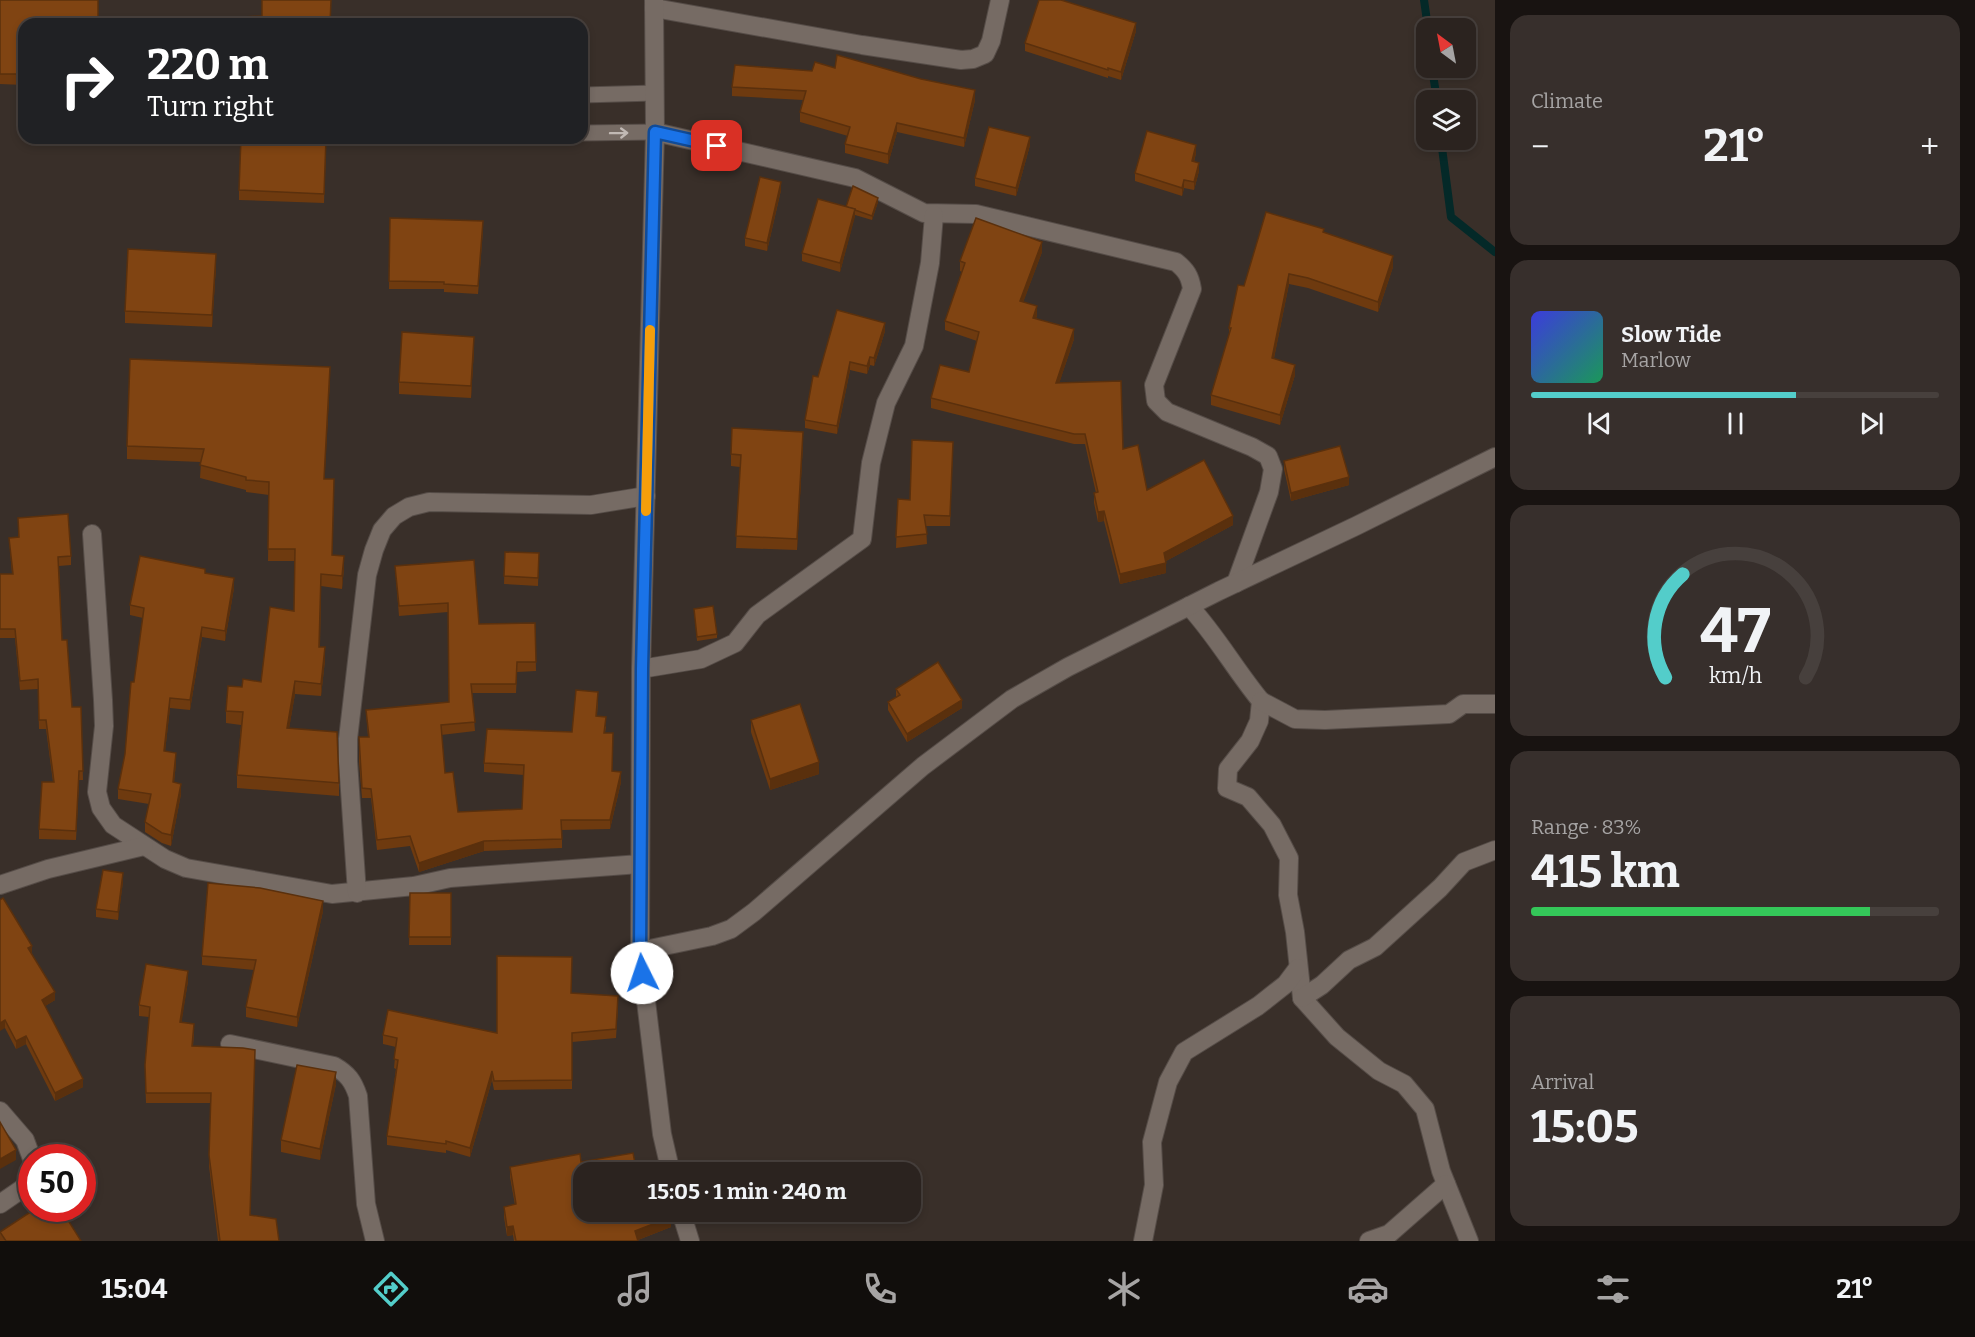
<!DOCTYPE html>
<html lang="en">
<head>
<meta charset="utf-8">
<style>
	body { margin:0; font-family:Bitter,serif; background:#372f2c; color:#f1f3f6; height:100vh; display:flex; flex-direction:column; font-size:22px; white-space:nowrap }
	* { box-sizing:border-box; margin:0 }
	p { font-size:20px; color:#a6a4a4 }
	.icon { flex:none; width:33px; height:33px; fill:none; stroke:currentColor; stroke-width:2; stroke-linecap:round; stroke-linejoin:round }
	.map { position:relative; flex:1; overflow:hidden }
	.panel { display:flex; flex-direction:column; gap:15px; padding:15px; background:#181311; width:480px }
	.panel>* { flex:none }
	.hud { position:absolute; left:18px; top:18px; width:570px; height:126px; border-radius:18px; box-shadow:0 3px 9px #0003,0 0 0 2px #47403d; background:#202124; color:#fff; overflow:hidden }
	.needle { width:39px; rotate:328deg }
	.controls { position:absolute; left:1416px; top:18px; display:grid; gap:12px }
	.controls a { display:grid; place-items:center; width:60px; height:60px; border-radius:12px; background:#2b231f; box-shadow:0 3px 9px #0003,0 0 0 2px #47403d; font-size:30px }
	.speed { position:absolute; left:18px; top:1144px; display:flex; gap:12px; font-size:30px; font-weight:700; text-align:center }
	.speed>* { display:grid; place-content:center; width:78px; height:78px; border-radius:50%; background:#2b231f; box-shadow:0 3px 9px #0003,0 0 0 2px #47403d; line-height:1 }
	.speed .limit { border:9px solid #d22; background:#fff; color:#111 }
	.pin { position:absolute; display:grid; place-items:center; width:51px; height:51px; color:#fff; margin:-26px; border-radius:12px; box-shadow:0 3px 9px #0006 }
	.me { position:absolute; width:66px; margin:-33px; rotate:356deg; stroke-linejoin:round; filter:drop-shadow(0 0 4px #0008) }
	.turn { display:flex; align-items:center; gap:21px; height:126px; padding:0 30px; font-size:27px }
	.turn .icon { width:78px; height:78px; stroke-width:2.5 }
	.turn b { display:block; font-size:42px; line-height:51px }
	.big { font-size:45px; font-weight:700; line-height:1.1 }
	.panel .tile { flex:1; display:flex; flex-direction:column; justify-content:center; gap:9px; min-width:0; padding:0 21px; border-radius:18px; background:#372f2c }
	.panel .dial { align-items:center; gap:0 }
	.dial svg { height:156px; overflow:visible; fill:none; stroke:#47403d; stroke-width:7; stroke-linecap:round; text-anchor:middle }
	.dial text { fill:#f1f3f6; stroke:none }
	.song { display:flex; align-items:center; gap:18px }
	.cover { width:72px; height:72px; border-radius:9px; background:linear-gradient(135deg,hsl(240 70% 55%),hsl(150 70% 35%)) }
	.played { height:6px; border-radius:3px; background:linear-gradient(90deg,#53cdca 65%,#47403d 65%) }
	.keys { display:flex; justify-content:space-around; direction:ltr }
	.heat { display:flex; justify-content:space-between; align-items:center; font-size:33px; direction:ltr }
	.charge { height:9px; border-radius:4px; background:linear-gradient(90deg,#34c759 83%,#47403d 0) }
	.trip { position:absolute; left:573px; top:1162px; width:348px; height:60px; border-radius:18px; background:#2b231f; box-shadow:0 3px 9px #0003,0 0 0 2px #47403d; font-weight:700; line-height:60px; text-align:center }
	.tabs { display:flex; height:96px; justify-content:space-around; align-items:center; background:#110e0c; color:#a6a4a4 }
	.tabs .icon { width:42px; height:42px }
	.tabs .selected { color:#53cdca }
	.tabs b { font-size:27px; color:#f1f3f6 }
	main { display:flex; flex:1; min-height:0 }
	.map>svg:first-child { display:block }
</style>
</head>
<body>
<main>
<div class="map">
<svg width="1495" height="1241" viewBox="0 0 1495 1241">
	<rect width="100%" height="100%" fill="#392f29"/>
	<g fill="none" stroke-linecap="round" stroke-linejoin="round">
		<g stroke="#042928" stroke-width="8">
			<polyline points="1424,0 1428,28"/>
			<polyline points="1432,68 1437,100"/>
			<polyline points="1441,140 1451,217 1495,252"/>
		</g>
		<defs>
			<g id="lane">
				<polyline points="582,95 655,93"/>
				<polyline points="582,133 655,132"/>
			</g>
			<g id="street">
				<polyline points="654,8 862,45 961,60 973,59 985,54 991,41 1000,0"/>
				<path d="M655,132l200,46 69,35 52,1 200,48c10,8 14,14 16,27l-38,96 2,16 11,11 85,35 16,9 5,13 -4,23 -33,91"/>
				<polyline points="92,534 103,700 104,726 97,792 101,808 113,825 165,859 186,868 332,894 414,886 450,878 640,864"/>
				<path d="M1189,606c27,29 47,65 72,95l-2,20 -9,20 -22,28 -1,19 21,9 24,28 17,33 -1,37 7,37 7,66 35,39 42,34 25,13 21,25 16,62 28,70"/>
				<polyline points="641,669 701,659 735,643 757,615 862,539 871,463 886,403 914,346 930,263 934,215"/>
				<polyline points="1261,701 1295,719 1325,720 1449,714 1463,704 1495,704"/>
				<polyline points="0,885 48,869 144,846"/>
				<polyline points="357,893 348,761 348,739 367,575 374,550 382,530 394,516 409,507 429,502 591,505 646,496"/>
				<polyline points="640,951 712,936 731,929 754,912 923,766 1012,699 1068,667 1219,591 1356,526 1495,457"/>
				<polyline points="1302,998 1322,985 1349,960 1375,947 1440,888 1464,862 1495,850"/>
				<path d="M230,1044l104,22c14,8 19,15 24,30l8,108 9,37"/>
				<polyline points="0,1111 25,1140 32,1159"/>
				<polyline points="66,1158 69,1156"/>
				<polyline points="0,1204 32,1182"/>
				<polyline points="1143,1241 1154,1185 1152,1142 1168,1082 1184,1052 1258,1006 1286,984 1298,968"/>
				<polyline points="1369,1241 1389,1234 1446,1184"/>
			</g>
			<g id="secondary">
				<polyline points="654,0 655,132 641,669 640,951 662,1134 671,1173"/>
				<polyline points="681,1212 690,1241"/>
			</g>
		</defs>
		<use href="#lane" stroke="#554c47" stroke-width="17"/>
		<use href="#street" stroke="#554c47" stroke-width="20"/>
		<use href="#secondary" stroke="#554c47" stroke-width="20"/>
		<use href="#lane" stroke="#766b64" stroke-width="15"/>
		<use href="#street" stroke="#766b64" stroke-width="18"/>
		<use href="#secondary" stroke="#766b64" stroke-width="18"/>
	</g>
	<g fill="#6e3a0f">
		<polygon points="0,0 24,24 24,85 0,84"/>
		<polygon points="1136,31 1121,80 1108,76 1108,78 1025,51 1025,43"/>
		<polygon points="835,68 975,100 964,147 897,132 888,164 845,153 845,144 848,136 800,122 800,112 803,100 732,96 732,87 812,71"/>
		<polygon points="326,145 324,203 239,200 239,190"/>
		<polygon points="1030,145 1016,196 975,186 975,178"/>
		<polygon points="1196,153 1194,162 1199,171 1194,190 1184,188 1182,196 1135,181 1135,173"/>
		<polygon points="781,190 767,251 745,246 745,238"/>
		<polygon points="878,202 872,220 855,215 840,272 802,261 802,253 846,207"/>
		<polygon points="390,218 483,229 478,294 444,292 444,289 389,289"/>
		<polygon points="1324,233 1393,267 1378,312 1308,288 1289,284 1274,358 1295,375 1280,425 1211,405 1211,395 1229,336 1229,328 1244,286"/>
		<polygon points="1042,252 1023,302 1037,316 1036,318 1074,339 1059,383 1123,449 1147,490 1233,525 1166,561 1166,573 1120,584 1104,521 1098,522 1094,503 1094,493 1096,493 1085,444 1074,444 931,408 931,398 969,372 977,341 945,330 945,321 962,272 960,271 960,261"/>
		<polygon points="216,266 212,327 125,323 125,311"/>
		<polygon points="885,331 874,366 870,365 867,374 850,370 837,434 805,428 805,420 818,377"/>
		<polygon points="474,348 471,398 399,394 399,382"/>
		<polygon points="330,379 324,479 332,555 344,568 342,589 321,586 320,647 325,660 321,696 295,694 289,728 339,783 339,796 237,788 237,775 241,725 226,723 226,711 242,687 261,682 294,611 294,561 268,561 269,495 246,492 246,490 200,478 201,462 127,459 127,446"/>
		<polygon points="953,442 950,526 926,526 927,544 896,548 898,499 910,500"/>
		<polygon points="803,443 797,550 736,548 740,467 731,466 731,454"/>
		<polygon points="1284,461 1349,485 1291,501 1284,469"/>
		<polygon points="18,518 71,556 71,565 59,566 62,640 72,707 81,707 83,780 79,780 76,840 39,839 39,829 53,782 46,729 39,729 38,689 20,690 15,638 0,638 0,574 12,574 9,538 18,537"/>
		<polygon points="505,552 539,553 538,586 504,584"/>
		<polygon points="395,566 479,624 535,623 536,671 517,672 516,693 472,693 475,731 441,735 445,773 458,812 522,809 524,775 484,772 484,763 572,732 598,701 597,716 606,727 605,733 612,771 621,782 610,829 562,830 562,848 484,851 419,872 410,846 377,850 371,798 362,798 359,761 359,737 368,737 366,710 449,702 448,612 399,616"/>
		<polygon points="205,573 234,588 225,641 202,637 190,710 170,708 165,751 176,763 174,782 181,794 171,846 162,843 145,832 145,822 149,804 118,799 118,789 125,754 143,618 130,615 130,605"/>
		<polygon points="694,609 717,634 717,638 697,641"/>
		<polygon points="896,689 962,708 907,742 888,710 888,702 896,697"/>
		<polygon points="751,720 819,774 770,790 751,732"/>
		<polygon points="123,881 118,920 96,917 96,909"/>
		<polygon points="410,893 451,893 451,945 409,945"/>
		<polygon points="0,900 32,954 55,1000 45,1006 83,1087 55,1101 26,1044 16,1049 5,1028"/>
		<polygon points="323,911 297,1027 246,1017 246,1007 254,970 202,965 202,956"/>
		<polygon points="188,981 181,1023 194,1034 193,1046 243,1048 250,1215 279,1241 218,1241 209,1166 211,1103 146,1103 145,1076 149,1017 139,1016 139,1005"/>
		<polygon points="571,993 618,1005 616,1038 572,1042 572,1089 494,1090 492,1080 470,1157 446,1150 446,1153 387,1145 387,1136 396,1069 394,1068 396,1047 383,1044 383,1035 497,1033"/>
		<polygon points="336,1084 320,1160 281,1152 281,1140"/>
		<polygon points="510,1167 584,1173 671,1227 638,1240 638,1241 514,1241 513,1235 507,1236 504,1217 504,1207 515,1205 510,1177"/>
		<polygon points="0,1232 81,1241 0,1241"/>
	</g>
	<g fill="#5a300d">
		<polygon points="1136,23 1136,31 1121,80 1121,72"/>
		<polygon points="975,90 975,100 964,147 964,138"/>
		<polygon points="897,123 897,132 888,164 888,154"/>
		<polygon points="1030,137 1030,145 1016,196 1016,188"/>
		<polygon points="1196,145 1196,153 1192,169 1192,161"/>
		<polygon points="1199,163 1199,171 1194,190 1194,182"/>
		<polygon points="1184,180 1184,188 1182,196 1182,188"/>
		<polygon points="781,182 781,190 767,251 767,243"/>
		<polygon points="878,198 878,202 872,220 872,216"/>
		<polygon points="855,209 855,217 840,272 840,263"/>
		<polygon points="1042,242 1042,252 1020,311 1020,301"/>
		<polygon points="216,254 216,266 212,327 212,315"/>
		<polygon points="1393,256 1393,267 1378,312 1378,302"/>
		<polygon points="1289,274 1289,284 1272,368 1272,358"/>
		<polygon points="1037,306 1037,316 1033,327 1033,318"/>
		<polygon points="885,323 885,331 874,366 874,358"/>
		<polygon points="1074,329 1074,339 1056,393 1056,383"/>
		<polygon points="474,337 474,348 471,398 471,386"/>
		<polygon points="870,357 870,365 867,374 867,366"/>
		<polygon points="850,362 850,370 837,434 837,426"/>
		<polygon points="1295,365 1295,375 1280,425 1280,415"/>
		<polygon points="330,367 330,379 324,491 324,479"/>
		<polygon points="803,432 803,443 797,550 797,539"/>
		<polygon points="1349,477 1349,485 1291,501 1291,493"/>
		<polygon points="1104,511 1104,521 1098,522 1098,512"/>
		<polygon points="1233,516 1233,525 1164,562 1164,553"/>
		<polygon points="344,556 344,568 342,589 342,576"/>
		<polygon points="1166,563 1166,573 1120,584 1120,574"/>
		<polygon points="234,578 234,588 225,641 225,631"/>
		<polygon points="202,627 202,637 190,710 190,700"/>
		<polygon points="325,647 325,660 321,696 321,684"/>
		<polygon points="295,681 295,694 287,741 287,728"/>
		<polygon points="170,698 170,708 164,761 164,751"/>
		<polygon points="962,700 962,708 907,742 907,734"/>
		<polygon points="176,753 176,763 173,792 173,782"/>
		<polygon points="819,762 819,774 770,790 770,779"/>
		<polygon points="621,772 621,782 610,829 610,820"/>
		<polygon points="181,784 181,794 171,846 171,835"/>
		<polygon points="484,841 484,851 419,872 419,863"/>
		<polygon points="123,873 123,881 118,920 118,912"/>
		<polygon points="323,901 323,911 297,1027 297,1017"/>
		<polygon points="32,946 32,954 28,956 28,948"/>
		<polygon points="188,971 188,981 180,1033 180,1022"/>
		<polygon points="55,992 55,1000 42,1008 42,1000"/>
		<polygon points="5,1020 5,1028 0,1031 0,1023"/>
		<polygon points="26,1036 26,1044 16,1049 16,1041"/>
		<polygon points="492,1071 492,1080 470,1157 470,1148"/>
		<polygon points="336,1072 336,1084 320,1160 320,1149"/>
		<polygon points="83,1079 83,1087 55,1101 55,1093"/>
		<polygon points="16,1150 16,1160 0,1169 0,1159"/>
		<polygon points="671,1217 671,1227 635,1241 635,1231"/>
		<polygon points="513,1226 513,1235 507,1236 507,1227"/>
	</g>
	<g fill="#804412" stroke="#5a300d" stroke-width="1.5">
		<polygon points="0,0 98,0 98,24 24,24 24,74 0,74"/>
		<polygon points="262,0 331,0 330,24 243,24 243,17 262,16"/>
		<polygon points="1039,0 1061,0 1136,23 1121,72 1108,68 1108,70 1025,43"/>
		<polygon points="837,55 921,79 975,90 964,138 897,123 888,154 845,144 850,127 800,112 806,91 732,87 735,65 812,71 815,62 835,68"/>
		<polygon points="989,127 1030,137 1016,188 975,178"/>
		<polygon points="1147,131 1196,145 1192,161 1199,163 1194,182 1184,180 1182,188 1135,173"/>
		<polygon points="241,138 326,138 324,194 239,190"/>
		<polygon points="760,177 781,182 767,243 745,238"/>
		<polygon points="853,186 878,198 872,216 855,210 855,209 846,207"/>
		<polygon points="818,199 855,209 840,263 802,253"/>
		<polygon points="1266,212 1324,229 1323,232 1393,256 1378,302 1308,278 1289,274 1272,358 1295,365 1280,415 1211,395 1231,328 1229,328 1238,285 1244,286"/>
		<polygon points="390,218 483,221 478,286 444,284 444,282 389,281"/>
		<polygon points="976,218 1042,242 1020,301 1037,306 1033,318 1074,329 1056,383 1121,381 1123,449 1138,445 1147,490 1204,460 1233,516 1164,553 1166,563 1120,574 1104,511 1098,512 1094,493 1098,492 1085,434 1074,434 931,398 940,365 969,372 979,332 945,321 965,263 960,261"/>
		<polygon points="128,249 216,254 212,315 125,311"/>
		<polygon points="837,310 885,323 874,358 870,357 867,366 850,362 837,426 805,420 813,376 818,377"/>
		<polygon points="402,332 474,337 471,386 399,382"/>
		<polygon points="130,359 330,367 324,479 334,479 332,555 344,556 342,576 321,574 319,647 325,647 321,684 295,681 287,728 337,732 339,783 237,775 243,712 226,711 228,686 242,687 243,679 261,682 270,607 294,611 295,549 268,549 269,482 246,480 246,477 200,465 204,449 127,446"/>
		<polygon points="732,428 803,432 797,539 736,536 741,455 731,454"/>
		<polygon points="912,440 953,442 950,516 924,515 927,534 896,537 898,499 910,500"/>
		<polygon points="1340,446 1349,477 1291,493 1284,461"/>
		<polygon points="68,514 71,556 58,557 62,640 67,640 72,707 81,707 83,771 79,771 76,831 39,829 42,782 54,782 46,720 39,720 38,679 20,681 15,629 0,629 0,574 13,574 9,538 19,537 18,518"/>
		<polygon points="505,552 539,553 538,578 504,576"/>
		<polygon points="140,556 205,569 205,573 234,578 225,631 202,627 190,700 170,698 164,751 176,753 173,782 181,784 171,835 162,833 145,822 151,794 118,789 125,754 131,682 134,682 144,608 130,605"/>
		<polygon points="474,560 479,624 535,623 536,662 517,662 516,684 471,684 475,722 441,725 445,773 453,772 458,812 522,809 524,765 484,763 487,729 572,732 576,690 598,692 596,716 606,717 604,733 613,733 612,771 621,772 610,820 561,820 562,839 484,841 419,863 410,836 377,840 371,789 362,788 359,737 369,737 366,710 449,702 448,603 399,606 395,566"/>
		<polygon points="713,606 717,634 697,637 694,609"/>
		<polygon points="938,662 962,700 907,734 888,702 900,695 896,689"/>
		<polygon points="800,704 819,762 770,779 751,720"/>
		<polygon points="103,870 123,873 118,912 96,909"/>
		<polygon points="208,883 260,888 323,901 297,1017 246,1007 256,960 202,956"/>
		<polygon points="410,893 451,893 451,937 409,937"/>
		<polygon points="3,898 32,946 28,948 55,992 42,1000 83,1079 55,1093 26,1036 16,1041 5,1020 0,1023 0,900"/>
		<polygon points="497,956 572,957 571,993 618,996 616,1029 572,1033 572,1080 494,1081 492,1071 470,1148 446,1141 446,1144 387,1136 398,1060 394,1059 397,1038 383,1035 388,1010 497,1033"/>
		<polygon points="146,964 188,971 180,1022 194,1024 192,1046 243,1048 255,1050 250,1215 276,1219 279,1241 220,1241 209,1155 211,1093 146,1093 145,1065 150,1007 139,1005"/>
		<polygon points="297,1065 336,1072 320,1149 281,1140"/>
		<polygon points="0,1122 16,1150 0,1159"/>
		<polygon points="633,1153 637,1173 584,1173 584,1212 670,1212 671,1217 635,1231 638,1241 516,1241 513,1226 507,1227 504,1207 516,1204 510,1167 580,1154 581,1162"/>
		<polygon points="35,1209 61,1209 81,1241 6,1241 0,1232"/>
	</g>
	<defs><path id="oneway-shaft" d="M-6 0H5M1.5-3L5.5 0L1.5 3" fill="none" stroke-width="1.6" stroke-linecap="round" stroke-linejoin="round" transform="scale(1.5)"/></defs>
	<use stroke="#c1b9b4" href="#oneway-shaft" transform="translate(619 133) rotate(-1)"/>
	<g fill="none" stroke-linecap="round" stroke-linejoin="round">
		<defs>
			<polyline id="route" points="642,973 640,951 642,669 655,132 717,146"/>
		</defs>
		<use href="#route" stroke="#114b97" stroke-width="15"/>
		<use href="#route" stroke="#1a73e8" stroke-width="10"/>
		<polyline stroke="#f59e0b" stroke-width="10" points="646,511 650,330"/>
	</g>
</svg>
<div class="controls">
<a><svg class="needle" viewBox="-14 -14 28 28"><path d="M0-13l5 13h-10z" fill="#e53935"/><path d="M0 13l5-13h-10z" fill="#a6a4a4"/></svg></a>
<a><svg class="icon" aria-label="layers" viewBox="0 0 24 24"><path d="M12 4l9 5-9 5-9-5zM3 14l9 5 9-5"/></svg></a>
</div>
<div class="speed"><div class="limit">50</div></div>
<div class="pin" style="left:717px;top:146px;background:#d93025"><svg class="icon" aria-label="arrive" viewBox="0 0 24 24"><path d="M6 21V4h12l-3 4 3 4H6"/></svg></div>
<svg class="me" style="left:642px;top:973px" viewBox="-20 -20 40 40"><circle r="19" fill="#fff"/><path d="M0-13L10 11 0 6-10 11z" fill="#1a73e8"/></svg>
<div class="trip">15:05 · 1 min · 240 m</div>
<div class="hud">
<div class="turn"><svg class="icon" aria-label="right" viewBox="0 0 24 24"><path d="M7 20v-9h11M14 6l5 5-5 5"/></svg><div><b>220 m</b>Turn right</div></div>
</div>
</div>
<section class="panel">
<div class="tile"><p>Climate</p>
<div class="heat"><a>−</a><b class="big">21°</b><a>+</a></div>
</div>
<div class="tile">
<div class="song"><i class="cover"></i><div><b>Slow Tide</b><p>Marlow</p></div></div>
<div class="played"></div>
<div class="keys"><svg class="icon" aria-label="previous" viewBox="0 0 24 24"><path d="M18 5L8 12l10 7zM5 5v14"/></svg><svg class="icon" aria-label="pause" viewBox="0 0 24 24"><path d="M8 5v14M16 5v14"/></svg><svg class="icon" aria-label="next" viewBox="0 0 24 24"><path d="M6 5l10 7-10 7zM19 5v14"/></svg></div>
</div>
<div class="tile dial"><svg viewBox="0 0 100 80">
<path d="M14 69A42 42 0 1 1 86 69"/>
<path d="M14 69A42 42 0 0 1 23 16" stroke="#53cdca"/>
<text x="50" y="56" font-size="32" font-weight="700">47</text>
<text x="50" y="72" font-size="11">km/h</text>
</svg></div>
<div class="tile"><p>Range · 83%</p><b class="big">415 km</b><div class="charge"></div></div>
<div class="tile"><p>Arrival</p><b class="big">15:05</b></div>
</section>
</main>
<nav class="tabs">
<b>15:04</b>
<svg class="icon selected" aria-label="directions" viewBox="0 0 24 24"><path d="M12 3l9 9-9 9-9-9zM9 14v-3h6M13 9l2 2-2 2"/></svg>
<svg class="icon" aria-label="music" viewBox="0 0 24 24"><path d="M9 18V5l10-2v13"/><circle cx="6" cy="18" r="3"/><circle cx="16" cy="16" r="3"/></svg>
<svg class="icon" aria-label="phone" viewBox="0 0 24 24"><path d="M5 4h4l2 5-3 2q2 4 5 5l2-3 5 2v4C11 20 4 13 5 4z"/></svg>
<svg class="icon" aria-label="climate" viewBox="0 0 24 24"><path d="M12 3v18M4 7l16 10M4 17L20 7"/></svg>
<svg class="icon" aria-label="car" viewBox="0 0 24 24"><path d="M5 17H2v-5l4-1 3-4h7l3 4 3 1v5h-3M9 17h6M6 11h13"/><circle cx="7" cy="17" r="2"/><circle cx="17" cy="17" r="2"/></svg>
<svg class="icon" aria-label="filters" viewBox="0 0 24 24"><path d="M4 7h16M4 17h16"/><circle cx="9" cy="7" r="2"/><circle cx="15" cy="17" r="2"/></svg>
<b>21°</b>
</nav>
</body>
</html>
